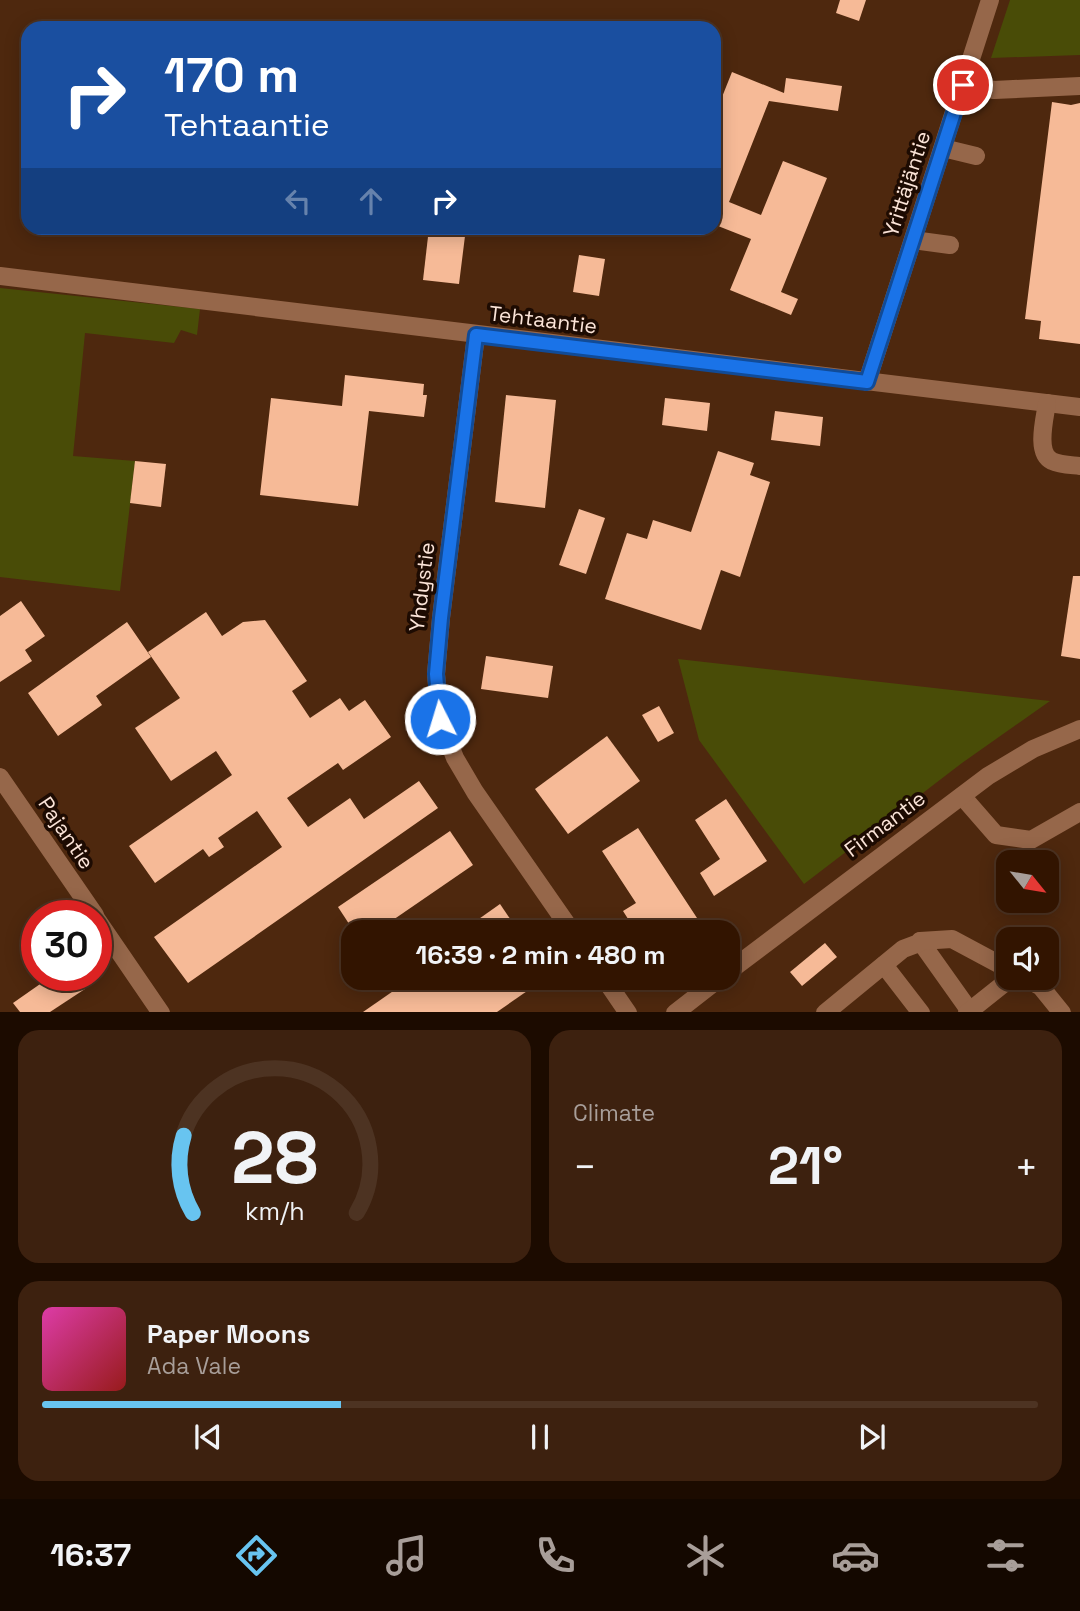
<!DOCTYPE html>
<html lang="en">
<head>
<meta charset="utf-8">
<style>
	body { margin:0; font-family:"Space Grotesk",sans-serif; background:#3d210f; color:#f1f3f6; height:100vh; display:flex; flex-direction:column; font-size:26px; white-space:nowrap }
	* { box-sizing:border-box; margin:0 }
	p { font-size:23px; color:#a89e99 }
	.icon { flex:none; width:38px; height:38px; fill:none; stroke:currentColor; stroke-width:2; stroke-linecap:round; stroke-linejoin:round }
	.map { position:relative; height:1012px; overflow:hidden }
	.sheet { display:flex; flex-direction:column; gap:18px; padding:18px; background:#1c0b00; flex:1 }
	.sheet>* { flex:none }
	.top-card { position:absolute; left:21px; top:21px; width:700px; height:214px; border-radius:21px; box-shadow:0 4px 18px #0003,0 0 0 2px #4d3322; background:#1a4fa0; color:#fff; overflow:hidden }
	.needle { width:46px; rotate:120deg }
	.fabs { position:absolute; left:996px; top:850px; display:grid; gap:14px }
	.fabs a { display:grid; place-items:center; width:63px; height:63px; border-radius:14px; background:#321400; box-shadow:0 4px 18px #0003,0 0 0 2px #4d3322; font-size:35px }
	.speed { position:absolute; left:21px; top:900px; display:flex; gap:14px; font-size:35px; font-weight:700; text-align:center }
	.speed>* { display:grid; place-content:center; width:91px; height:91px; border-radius:50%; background:#321400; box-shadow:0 4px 18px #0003,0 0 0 2px #4d3322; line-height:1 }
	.speed .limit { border:10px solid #d22; background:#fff; color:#111 }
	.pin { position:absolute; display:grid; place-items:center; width:60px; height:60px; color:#fff; margin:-30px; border:4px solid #fff; border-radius:50%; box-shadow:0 2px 7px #0007 }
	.me { position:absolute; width:77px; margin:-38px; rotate:355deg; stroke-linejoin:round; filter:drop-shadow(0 0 5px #0008) }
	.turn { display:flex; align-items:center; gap:24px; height:147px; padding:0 28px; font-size:32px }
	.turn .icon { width:91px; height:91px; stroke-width:2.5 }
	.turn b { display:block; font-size:49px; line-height:60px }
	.lanes { display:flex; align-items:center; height:66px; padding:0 28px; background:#0003; justify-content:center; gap:35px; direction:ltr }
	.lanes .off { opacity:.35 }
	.big { font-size:52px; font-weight:800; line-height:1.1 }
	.sheet .card { flex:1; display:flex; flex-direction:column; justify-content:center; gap:10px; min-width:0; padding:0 24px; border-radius:21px; background:#3d210f }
	.sheet .dial { align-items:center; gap:0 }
	.dial svg { height:182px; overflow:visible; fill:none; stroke:#4d3322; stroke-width:7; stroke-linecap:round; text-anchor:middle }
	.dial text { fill:#f1f3f6; stroke:none }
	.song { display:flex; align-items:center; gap:21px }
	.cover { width:84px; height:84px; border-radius:10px; background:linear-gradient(135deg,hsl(320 70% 55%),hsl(0 70% 35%)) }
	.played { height:7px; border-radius:4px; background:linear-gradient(90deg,#68c4f0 30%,#4d3322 30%) }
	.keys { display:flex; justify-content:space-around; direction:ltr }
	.heat { display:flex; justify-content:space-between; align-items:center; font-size:38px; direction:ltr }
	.sheet .tiles { flex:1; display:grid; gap:18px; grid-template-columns:1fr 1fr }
	.card:last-child { grid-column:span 2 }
	.trip { position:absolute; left:341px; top:920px; width:399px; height:70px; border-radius:21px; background:#321400; box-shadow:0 4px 18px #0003,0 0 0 2px #4d3322; font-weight:800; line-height:70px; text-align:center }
	.tabs { display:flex; height:112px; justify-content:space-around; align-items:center; background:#140800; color:#a89e99 }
	.tabs .icon { width:49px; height:49px }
	.tabs .active { color:#68c4f0 }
	.tabs b { font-size:32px; color:#f1f3f6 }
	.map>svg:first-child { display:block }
</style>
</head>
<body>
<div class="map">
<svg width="1080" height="1013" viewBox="0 0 1080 1013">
	<rect width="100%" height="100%" fill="#431a00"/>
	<path fill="#4e280e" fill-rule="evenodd" d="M0,0h1080v1012l-1080,1zM28,28h686v200h-686zM1008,863h38v38h-38zM37,915h59v60h-59zM354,933h374v45h-374zM1008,940h38v38h-38z"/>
	<g fill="#494c07">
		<polygon points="1010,0 1080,0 1080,55 991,58"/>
		<polygon points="0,288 200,309 197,335 181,330 174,343 85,333 73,456 135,461 120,591 0,577"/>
		<polygon points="678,659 1050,701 962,763 804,884 699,740"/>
	</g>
	<g fill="#f6ba97">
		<polygon points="840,0 866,0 859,21 836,13"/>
		<polygon points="732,72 784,93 786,78 842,86 838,111 769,101 729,202 761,215 783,161 827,178 781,292 798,299 791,315 730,290 751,239 718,226 722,219 714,216 714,117"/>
		<polygon points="1052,102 1071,105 1080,103 1080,344 1039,339 1041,321 1025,319"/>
		<polygon points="429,228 466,228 459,284 423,280"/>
		<polygon points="579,255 605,259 599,296 573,292"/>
		<polygon points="345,375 424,384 423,395 427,395 424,417 369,411 358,506 260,495 271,398 342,406"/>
		<polygon points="506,395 556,400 545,508 495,502"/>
		<polygon points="665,398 710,403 707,431 662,425"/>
		<polygon points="775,411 823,417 820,446 771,440"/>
		<polygon points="718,451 754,463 750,475 770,482 740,577 721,570 701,630 605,599 627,533 647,539 653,520 691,532"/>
		<polygon points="135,461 166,464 161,507 130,503"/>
		<polygon points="579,509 605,518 586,574 559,565"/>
		<polygon points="1073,576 1080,576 1080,659 1061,656"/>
		<polygon points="21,601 45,636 25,650 32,661 0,682 0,616"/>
		<polygon points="206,612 222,636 243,622 265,620 307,681 292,691 310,718 340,698 349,711 365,700 391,737 343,770 338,763 287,798 308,827 350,798 364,819 419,781 438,808 188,983 154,937 282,847 257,811 218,838 224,847 209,857 203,849 155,883 129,846 232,775 216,751 171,781 135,728 180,698 148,652"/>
		<polygon points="127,622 151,657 96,696 102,705 58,736 28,693"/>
		<polygon points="486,656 553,666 548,698 481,689"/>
		<polygon points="659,706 674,733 658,742 642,715"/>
		<polygon points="607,736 640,781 568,834 535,789"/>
		<polygon points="726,799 767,861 714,896 700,873 720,859 695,820"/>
		<polygon points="638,828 697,918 674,933 637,933 623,911 636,903 602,851"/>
		<polygon points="450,831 473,865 374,933 355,933 338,907"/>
		<polygon points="500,904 515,926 505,933 459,933"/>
		<polygon points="825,943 837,957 802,986 790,972"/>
		<polygon points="53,975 75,975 85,989 50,1012 20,1012 13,1003"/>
		<polygon points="412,978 546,978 497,1012 363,1012"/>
	</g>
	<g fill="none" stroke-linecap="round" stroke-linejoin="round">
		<g stroke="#96674a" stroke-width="18">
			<polyline points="963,85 994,90 1080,86"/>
			<polyline points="943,148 976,156"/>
			<polyline points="913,240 950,245"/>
			<polyline points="0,276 1080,407"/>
			<polyline points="476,335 441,618 436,674 440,719 455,758 475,792 573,933"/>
			<polyline points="867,382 990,0"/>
			<path d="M1047,403c-2,15 -12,50 5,58 8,4 20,4 28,5"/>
			<polyline points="0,777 95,915"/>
			<polyline points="962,796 996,835 1031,840 1080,812"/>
			<polyline points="96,918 161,1013"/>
			<polyline points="920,941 969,1010"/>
			<polyline points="884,965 921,1013"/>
			<polyline points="728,972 988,776 1033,749 1080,729"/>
			<polyline points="604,978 628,1013"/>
			<polyline points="1025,978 1041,987 1062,1013"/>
			<polyline points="675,1013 720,978"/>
			<polyline points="825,1013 903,949 919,943 920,941 952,939 1008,969"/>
			<polyline points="967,1013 1011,978"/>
		</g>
	</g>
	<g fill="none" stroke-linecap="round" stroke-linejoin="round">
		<defs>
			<polyline id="route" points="440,719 436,674 441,618 476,335 867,382 963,85"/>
		</defs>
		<use href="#route" stroke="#114b97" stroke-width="18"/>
		<use href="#route" stroke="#1a73e8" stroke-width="12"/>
	</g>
	<g text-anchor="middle" stroke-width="7" stroke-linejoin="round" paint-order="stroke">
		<g font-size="21" fill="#fbe4d8" stroke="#1d0b02">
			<text transform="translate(907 184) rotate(-72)" y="7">Yrittäjäntie</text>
			<text transform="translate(543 320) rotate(7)" y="7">Tehtaantie</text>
			<text transform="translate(422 587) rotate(-83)" y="7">Yhdystie</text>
			<text transform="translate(885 824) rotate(-37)" y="7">Firmantie</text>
			<text transform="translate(66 833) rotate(56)" y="7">Pajantie</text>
		</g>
	</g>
</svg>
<div class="fabs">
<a><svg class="needle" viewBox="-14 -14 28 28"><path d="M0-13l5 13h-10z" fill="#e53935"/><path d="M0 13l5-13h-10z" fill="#a89e99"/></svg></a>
<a><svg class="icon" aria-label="sound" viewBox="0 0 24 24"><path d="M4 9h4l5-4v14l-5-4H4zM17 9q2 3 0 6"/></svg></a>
</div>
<div class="speed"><div class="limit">30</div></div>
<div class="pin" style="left:963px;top:85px;background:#d93025"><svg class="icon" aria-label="arrive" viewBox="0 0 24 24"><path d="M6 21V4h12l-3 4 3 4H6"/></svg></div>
<svg class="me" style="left:440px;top:719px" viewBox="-20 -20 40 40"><circle r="17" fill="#1a73e8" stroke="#fff" stroke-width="3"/><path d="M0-11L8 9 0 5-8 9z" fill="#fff"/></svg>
<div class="trip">16:39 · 2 min · 480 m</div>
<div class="top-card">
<div class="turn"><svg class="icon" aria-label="right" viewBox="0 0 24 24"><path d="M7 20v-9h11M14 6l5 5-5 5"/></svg><div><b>170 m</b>Tehtaantie</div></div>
<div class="lanes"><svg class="icon off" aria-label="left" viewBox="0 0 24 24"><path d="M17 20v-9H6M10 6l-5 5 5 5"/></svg><svg class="icon off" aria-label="ahead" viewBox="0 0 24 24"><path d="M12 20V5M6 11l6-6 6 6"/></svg><svg class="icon" aria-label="right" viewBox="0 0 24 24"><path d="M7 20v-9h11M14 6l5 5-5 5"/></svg></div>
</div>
</div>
<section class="sheet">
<div class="tiles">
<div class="card dial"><svg viewBox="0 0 100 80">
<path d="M14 69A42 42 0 1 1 86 69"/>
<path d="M14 69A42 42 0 0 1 10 35" stroke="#68c4f0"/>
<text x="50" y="56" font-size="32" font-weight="700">28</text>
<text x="50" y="72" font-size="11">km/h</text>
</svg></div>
<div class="card"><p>Climate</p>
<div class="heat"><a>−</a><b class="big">21°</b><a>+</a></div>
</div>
<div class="card">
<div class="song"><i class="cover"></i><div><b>Paper Moons</b><p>Ada Vale</p></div></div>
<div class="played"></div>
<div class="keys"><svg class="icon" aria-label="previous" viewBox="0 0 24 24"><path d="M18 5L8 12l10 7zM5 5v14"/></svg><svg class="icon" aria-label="pause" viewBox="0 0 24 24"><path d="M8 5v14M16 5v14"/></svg><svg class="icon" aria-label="next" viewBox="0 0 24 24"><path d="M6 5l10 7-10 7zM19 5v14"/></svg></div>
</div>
</div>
</section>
<nav class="tabs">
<b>16:37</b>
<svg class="icon active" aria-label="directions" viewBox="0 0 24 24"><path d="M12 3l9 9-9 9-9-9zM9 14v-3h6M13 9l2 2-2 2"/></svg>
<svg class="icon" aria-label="music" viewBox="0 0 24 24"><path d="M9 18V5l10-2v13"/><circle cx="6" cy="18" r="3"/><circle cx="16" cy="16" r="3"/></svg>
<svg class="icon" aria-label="phone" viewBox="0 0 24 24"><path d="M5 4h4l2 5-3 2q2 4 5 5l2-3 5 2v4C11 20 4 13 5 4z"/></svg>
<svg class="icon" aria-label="climate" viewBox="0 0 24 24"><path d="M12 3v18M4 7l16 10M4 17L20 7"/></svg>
<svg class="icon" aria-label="car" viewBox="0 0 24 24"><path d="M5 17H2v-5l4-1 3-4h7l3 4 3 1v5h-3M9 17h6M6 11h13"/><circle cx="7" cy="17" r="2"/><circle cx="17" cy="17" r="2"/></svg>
<svg class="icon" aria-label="filters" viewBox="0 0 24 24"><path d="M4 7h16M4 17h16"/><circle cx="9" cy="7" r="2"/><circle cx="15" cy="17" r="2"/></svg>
</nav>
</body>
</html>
